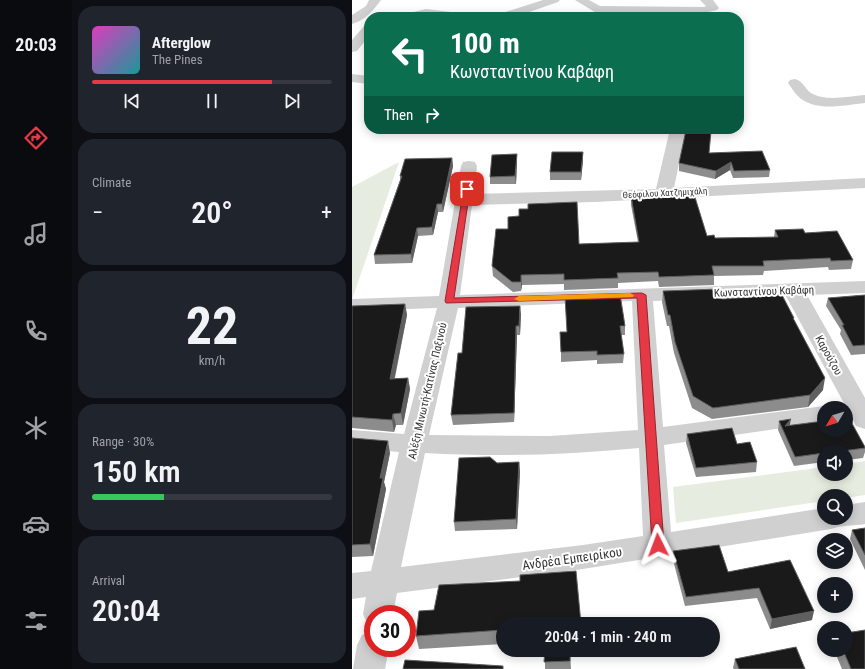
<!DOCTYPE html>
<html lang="en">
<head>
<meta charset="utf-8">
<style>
	body { margin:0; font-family:"Roboto Condensed",sans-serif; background:#20242c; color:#f1f3f6; height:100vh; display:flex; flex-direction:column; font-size:15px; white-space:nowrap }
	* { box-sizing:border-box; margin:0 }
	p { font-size:13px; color:#9ea1a6 }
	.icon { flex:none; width:22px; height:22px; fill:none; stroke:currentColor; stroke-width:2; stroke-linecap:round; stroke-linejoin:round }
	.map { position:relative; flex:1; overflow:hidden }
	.drawer { display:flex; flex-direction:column; gap:6px; padding:6px; background:#0d0f14; width:280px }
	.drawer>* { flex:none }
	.guide { position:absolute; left:12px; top:12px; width:380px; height:122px; border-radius:16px; box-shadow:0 2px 10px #0003; background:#0b6e4f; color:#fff; overflow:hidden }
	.needle { width:26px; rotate:232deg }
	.tools { position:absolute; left:465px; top:401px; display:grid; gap:8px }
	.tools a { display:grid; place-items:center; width:36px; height:36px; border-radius:50%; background:#171b24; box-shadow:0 2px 10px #0003; font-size:20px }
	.speed { position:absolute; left:12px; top:605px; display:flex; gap:8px; font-size:20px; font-weight:700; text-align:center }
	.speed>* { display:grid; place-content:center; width:52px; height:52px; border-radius:50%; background:#171b24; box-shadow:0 2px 10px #0003; line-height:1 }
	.speed .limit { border:6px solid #d22; background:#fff; color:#111 }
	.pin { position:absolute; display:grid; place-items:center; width:34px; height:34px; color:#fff; margin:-17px; border-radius:8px; box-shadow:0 2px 6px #0006 }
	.me { position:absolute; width:44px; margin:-22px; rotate:357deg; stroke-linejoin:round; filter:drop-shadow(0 0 3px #0008) }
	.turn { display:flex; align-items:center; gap:14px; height:84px; padding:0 20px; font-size:18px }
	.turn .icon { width:52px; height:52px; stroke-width:2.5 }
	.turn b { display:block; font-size:28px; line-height:34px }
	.then { display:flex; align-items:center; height:38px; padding:0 20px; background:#0003; gap:8px; font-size:15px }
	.big { font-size:30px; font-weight:600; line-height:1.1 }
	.drawer .tile { flex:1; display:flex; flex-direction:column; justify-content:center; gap:6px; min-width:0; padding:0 14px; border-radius:16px; background:#20242c }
	.drawer .dial { align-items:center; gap:0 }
	.dial b { font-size:52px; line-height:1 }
	.song { display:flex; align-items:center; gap:12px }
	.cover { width:48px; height:48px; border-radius:6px; background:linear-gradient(135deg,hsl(310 70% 55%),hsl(180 70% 35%)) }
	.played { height:4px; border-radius:2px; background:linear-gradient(90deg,#e63946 75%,#363941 75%) }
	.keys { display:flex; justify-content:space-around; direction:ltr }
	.heat { display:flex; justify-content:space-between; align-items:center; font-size:22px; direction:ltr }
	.charge { height:6px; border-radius:3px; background:linear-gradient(90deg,#34c759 30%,#363941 0) }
	.trip { position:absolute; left:144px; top:617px; width:224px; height:40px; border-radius:20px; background:#171b24; box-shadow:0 2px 10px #0003; font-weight:600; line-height:40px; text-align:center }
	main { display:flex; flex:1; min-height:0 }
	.menu { display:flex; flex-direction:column; width:72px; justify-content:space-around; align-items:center; background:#090b0e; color:#9ea1a6 }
	.menu .icon { width:28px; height:28px }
	.menu .active { color:#e63946 }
	.menu b { font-size:18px; color:#f1f3f6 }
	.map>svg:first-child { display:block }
</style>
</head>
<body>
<main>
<nav class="menu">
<b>20:03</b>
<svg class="icon active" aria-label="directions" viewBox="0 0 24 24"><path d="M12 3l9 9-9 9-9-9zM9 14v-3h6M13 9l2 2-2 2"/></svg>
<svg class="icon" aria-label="music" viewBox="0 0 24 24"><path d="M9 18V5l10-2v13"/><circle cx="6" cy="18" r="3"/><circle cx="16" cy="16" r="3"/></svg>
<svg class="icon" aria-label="phone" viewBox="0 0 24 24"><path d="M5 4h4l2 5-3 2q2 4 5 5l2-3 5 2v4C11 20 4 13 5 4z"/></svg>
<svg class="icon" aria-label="climate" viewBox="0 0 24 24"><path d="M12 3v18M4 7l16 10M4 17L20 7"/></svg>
<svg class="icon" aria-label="car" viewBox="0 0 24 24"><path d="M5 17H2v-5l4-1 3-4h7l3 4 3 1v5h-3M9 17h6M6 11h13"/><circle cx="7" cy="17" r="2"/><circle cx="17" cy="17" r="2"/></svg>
<svg class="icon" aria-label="filters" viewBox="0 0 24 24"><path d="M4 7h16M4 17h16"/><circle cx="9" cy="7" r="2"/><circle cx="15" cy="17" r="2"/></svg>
</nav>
<section class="drawer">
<div class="tile">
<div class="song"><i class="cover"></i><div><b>Afterglow</b><p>The Pines</p></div></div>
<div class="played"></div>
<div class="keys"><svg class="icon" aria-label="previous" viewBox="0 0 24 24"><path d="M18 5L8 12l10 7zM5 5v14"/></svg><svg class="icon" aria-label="pause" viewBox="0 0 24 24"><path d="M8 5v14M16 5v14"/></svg><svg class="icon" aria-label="next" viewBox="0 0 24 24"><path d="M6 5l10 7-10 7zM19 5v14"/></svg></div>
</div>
<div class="tile"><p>Climate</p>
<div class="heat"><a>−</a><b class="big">20°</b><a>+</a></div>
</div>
<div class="tile dial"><b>22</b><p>km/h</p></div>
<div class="tile"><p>Range · 30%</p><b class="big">150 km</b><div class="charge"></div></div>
<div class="tile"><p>Arrival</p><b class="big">20:04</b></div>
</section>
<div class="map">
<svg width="513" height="669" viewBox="0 0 513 669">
	<rect width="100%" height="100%" fill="#fff"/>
	<g fill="#e6ecdf">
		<polygon points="47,162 0,300 0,187"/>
		<polygon points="513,461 513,495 494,498 494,496 472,496 472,501 324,523 321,487 472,467 472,474 494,474 494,464"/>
	</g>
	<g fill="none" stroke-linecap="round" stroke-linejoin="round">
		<g fill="#d0d0d0" fill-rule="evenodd">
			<path d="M17,0h12c-7,10 -17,21 -29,24v-9l14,-9z"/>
			<polygon points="191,0 208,0 206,2 163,17 145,17 147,14"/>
			<polygon points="223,0 237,0 248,6 352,7 354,6 348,0 361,0 367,8 365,10 352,13 261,13 263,17 251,17"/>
			<polygon points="74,9 99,12 101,14 97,17 51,17 53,14"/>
			<polygon points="17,24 17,36 5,51 0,52 0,40 13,25"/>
			<polygon points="0,74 17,76 17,84 0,82"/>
			<path d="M443,79c8,2 10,10 16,14 15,9 38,3 54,2v8c-20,2 -48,9 -65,-5 -5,-4 -8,-10 -12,-15l2,-3z"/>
			<path d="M318,129h16l-12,59 191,-10v10l-270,14 -123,3 -12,90 405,-14v12l-58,2 58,103v31l-9,-3 -3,-6 -67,-124 -133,5 10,126 161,-21 9,2h-9v14l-160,23 7,87 153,-24v10h22v-13l19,-3v22c-12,2 -23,1 -34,5l-248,40 -186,24 -4,21h-20v12l-6,-3 -4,-9 3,-17 -14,2v-26l19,-2 28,-119 -47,-4v-18l52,4 33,-126 -85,3v-12l87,-3 22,-130 2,-4 6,-1 6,1 2,4 -3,28 182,-5zM280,301l6,129 -88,6 -121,-1 29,-127zM287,448l4,88 -60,9 -182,22 24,-114c71,4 143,2 214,-5z"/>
			<polygon points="21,631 21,648 37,648 33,669 1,669 5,645 10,635"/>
		</g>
	</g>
	<g fill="#8c8c8c">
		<polygon points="231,152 231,160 229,180 198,180 198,172"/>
		<polygon points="357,153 418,170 417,177 381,178 378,170 363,179 327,171 327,163"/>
		<polygon points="100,158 101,166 91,212 86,212 81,235 66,236 60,263 23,264 22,255 48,180 48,176"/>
		<polygon points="165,162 164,184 138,184 138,177"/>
		<polygon points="279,196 355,236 363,238 422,237 423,230 453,233 501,260 499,269 477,270 476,267 412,271 411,275 362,276 362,285 307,287 306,281 266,283 266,288 212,290 212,284 170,285 169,291 161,292 141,276 140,266 227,244 286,242 279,205"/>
		<polygon points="311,291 370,299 442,318 442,320 471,390 456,407 360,419 340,408 322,353 317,326 315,326 310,302"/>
		<polygon points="513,295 513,354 512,354 499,355 488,334 489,330 474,306 476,298"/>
		<polygon points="53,304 55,315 43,378 56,378 58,389 51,425 44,425 42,432 0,428 0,306"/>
		<polygon points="169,314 168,335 165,335 162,422 101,425 99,415 110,353"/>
		<polygon points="273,326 273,335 269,335 272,354 271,363 245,364 245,360 209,362 209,352 215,332"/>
		<polygon points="427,421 438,425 513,447 513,452 511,458 494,460 494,452 472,452 472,462 442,466 426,430"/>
		<polygon points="335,434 385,444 405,462 404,472 344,477 334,443"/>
		<polygon points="0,438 38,453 32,482 34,489 21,556 0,557"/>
		<polygon points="167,462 168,472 165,529 103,531 102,522 145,463"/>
		<polygon points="513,528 513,570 498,539 500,530"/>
		<polygon points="321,551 376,572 438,560 460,620 418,629 405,598 333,606 321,560"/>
		<polygon points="151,624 151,644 67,649 64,636"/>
		<polygon points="191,650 218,650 219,669 193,669 193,650"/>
		<polygon points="482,650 494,650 513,669 490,669"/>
		<polygon points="383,659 453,669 382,669 381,668"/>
	</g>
	<g fill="#5f5f5f">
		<polygon points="231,152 231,160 229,180 229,172"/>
		<polygon points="165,154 165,162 164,184 163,176"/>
		<polygon points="100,158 101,166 91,212 90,204"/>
		<polygon points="379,162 378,170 363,179 364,171"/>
		<polygon points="85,204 86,212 81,235 80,227"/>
		<polygon points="65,228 66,236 60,263 59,254"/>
		<polygon points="169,275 170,285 169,291"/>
		<polygon points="53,304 55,315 40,390 38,379"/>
		<polygon points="168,306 169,314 168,335 167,326"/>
		<polygon points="164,326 165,335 162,422 162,413"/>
		<polygon points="56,378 58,389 51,425 49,413"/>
		<polygon points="473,378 471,390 456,407 458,395"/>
		<polygon points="41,414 44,425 42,432 40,420"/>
		<polygon points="439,419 437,429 433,426"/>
		<polygon points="36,441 38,453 32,482 34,489 21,556 18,544 28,478"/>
		<polygon points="167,462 168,472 165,529 164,519"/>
		<polygon points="462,611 460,620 418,629 420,619"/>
	</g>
	<g fill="#1a1a1a" stroke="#5f5f5f">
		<polygon points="334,130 359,131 357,153 410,151 418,170 382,171 379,162 364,171 327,163"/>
		<polygon points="200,152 231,152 229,172 198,172"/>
		<polygon points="165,154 163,176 138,177 140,155"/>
		<polygon points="100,158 90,204 85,204 80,227 65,228 59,254 22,255 50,176 48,176 53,159"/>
		<polygon points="342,194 355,236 362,235 363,238 426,237 423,230 451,229 453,233 485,231 501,260 479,261 478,258 411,261 412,266 360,266 362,275 307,277 306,272 265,273 266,278 212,280 212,274 169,275 169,282 160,282 140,266 144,229 156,229 156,217 167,216 167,209 176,209 176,204 225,202 227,244 287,242 279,196"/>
		<polygon points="367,289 370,299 430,295 442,318 441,318 473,378 458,395 361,408 341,396 323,342 318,315 316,315 311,291"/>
		<polygon points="268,294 273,326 268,326 272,354 245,355 245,351 209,352 208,332 215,332 213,296"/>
		<polygon points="513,295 513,345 501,346 490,325 492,325 476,298"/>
		<polygon points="53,304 38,379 56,378 49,413 41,414 40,420 0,417 0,306"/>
		<polygon points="168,306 167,326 164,326 162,413 99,415 106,353 110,353 114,307"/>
		<polygon points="497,418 513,447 513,448 483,452 472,452 472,453 443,457 427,421 439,419 433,426 472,421 472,430 494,430 494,419"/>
		<polygon points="380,428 385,444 398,442 405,462 344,468 335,434"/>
		<polygon points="0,438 36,441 28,478 31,478 18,544 0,545"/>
		<polygon points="138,457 145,463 167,462 164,519 102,522 107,458"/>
		<polygon points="513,528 513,555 500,530"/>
		<polygon points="367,545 376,572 438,560 462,611 420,619 407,588 334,597 321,551"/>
		<polygon points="224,571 229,624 151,624 151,630 64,636 67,611 82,610 87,585 168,581 168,575"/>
		<polygon points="513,630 513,669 499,669 491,650 494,650 494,633"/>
		<polygon points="444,647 453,669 387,669 383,659"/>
		<polygon points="193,650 218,650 218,661 192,662"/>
		<polygon points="53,660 151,666 151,669 51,669"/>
	</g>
	<polygon fill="#e63946" stroke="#96252e" points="112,187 117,187 118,189 102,298 290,293 294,295 312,545 310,548 306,550 302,548 300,545 285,298 94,303 93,301"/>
	<polygon fill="#f59e0b" points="278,293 282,295 281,297 167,301 162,299 167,296"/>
	<g text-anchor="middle" stroke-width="4" stroke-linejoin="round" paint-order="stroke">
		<g font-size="9" fill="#333" stroke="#fff">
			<text transform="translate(313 193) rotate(-3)" y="3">Θεόφιλου Χατζημιχάλη</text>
		</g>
		<g font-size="11" fill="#333" stroke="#fff">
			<text transform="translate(412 291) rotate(-2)" y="4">Κωνσταντίνου Καβάφη</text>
			<text transform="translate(477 355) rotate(61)" y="4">Καρούζου</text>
			<text transform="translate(75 391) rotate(-77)" y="4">Αλέξη Μινωτή-Κατίνας Παξινού</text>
		</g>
		<g font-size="13" fill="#333" stroke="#fff">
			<text transform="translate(220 558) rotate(-8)" y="5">Ανδρέα Εμπειρίκου</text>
		</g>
	</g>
</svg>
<div class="tools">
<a><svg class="needle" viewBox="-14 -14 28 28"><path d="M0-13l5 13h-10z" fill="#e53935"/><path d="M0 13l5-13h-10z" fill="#9ea1a6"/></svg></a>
<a><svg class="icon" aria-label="sound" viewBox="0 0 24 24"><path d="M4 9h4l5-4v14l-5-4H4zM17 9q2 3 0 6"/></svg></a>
<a><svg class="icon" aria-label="search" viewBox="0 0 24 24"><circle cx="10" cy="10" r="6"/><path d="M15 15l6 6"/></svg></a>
<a><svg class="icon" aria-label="layers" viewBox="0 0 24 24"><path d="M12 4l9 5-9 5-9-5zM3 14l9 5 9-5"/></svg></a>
<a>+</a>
<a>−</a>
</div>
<div class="speed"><div class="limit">30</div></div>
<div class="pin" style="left:115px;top:189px;background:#d93025"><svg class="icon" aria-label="arrive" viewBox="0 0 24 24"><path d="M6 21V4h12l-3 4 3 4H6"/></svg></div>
<svg class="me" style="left:306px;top:545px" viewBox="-20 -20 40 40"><path d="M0-17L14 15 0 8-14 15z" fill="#e63946" stroke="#fff" stroke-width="4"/></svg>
<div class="trip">20:04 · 1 min · 240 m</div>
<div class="guide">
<div class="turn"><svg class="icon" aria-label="left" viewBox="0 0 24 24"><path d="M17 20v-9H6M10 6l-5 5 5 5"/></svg><div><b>100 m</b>Κωνσταντίνου Καβάφη</div></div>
<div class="then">Then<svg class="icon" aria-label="right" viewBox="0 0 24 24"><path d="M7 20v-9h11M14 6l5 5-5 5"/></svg></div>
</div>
</div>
</main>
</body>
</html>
